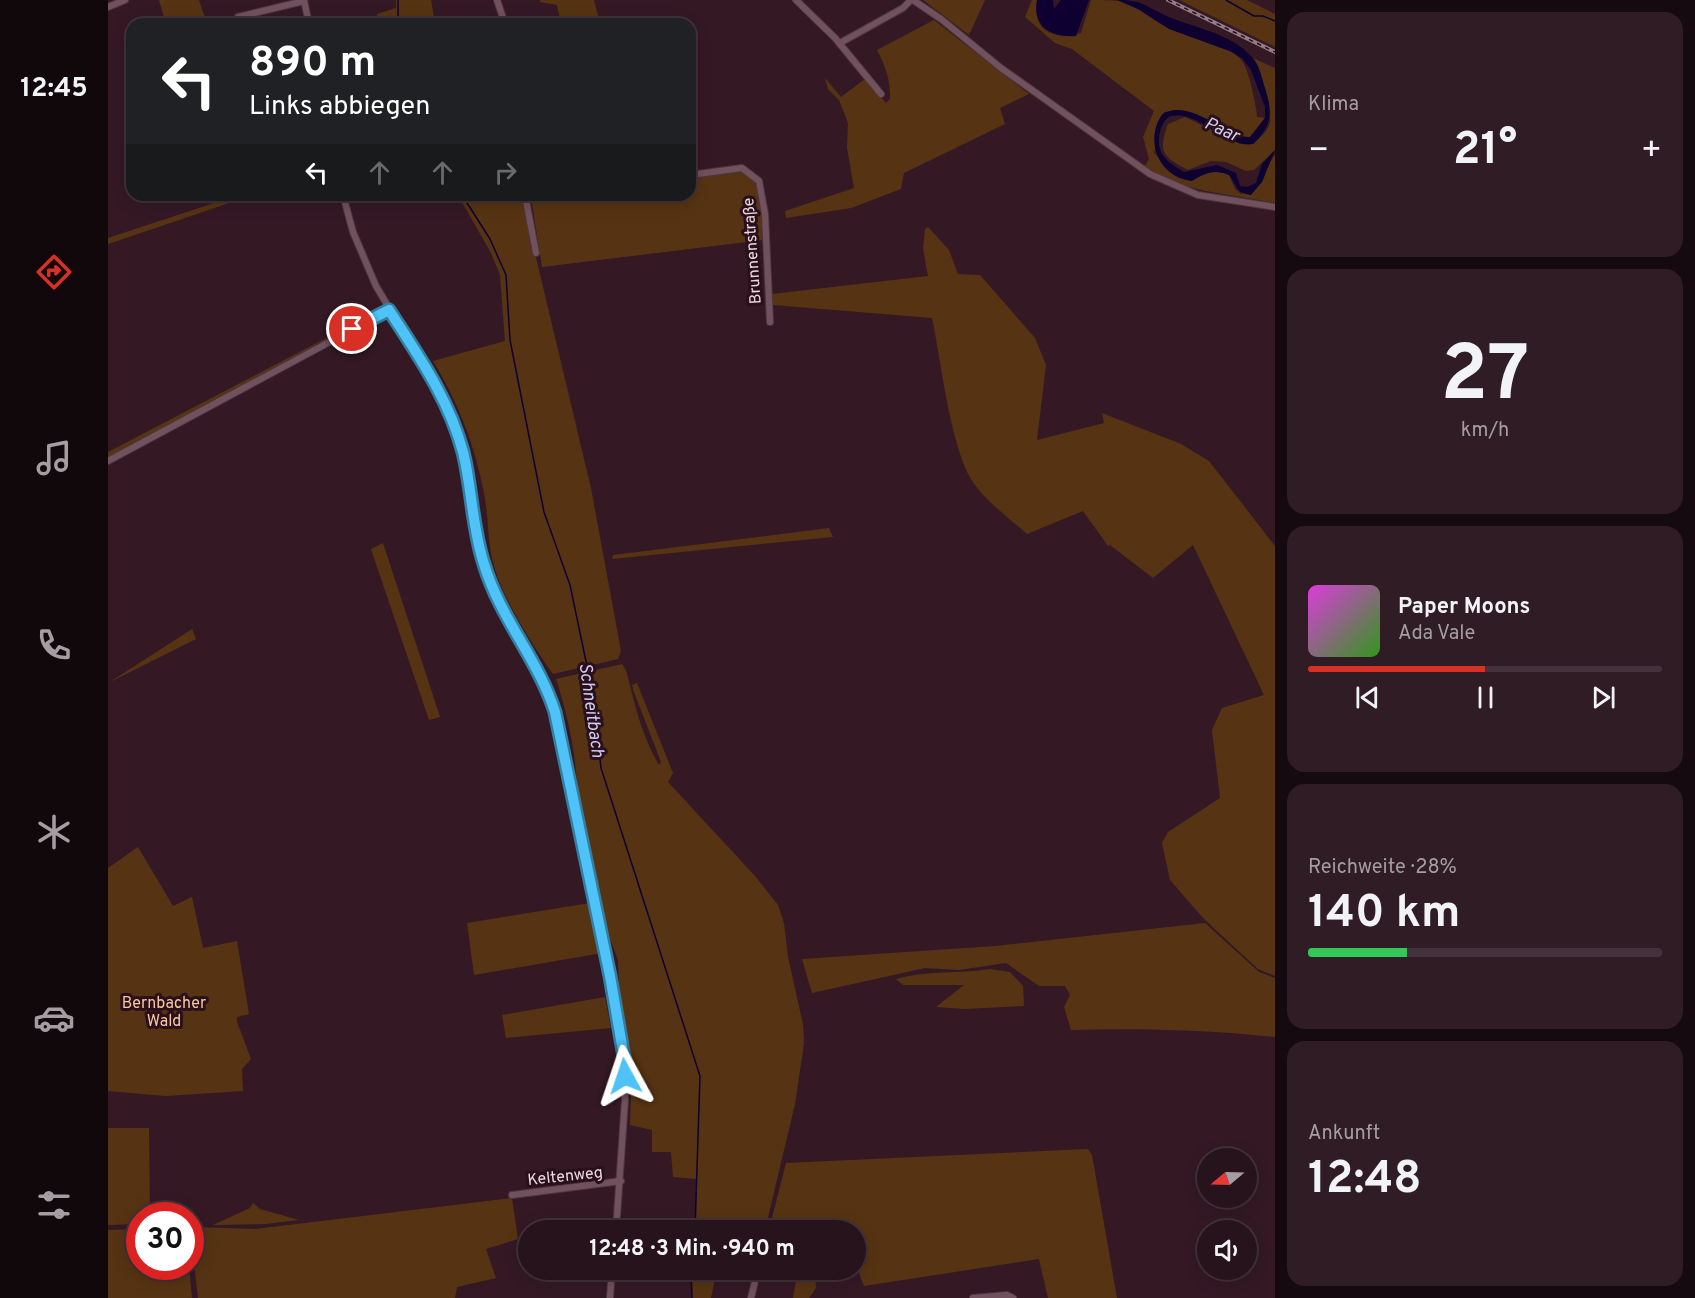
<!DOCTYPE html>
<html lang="de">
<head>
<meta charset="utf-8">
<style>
	body { margin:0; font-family:Overpass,sans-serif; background:#2f1c25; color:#f1f3f6; height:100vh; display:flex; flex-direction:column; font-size:22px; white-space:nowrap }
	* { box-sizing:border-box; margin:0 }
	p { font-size:20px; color:#a49ea3 }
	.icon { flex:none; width:33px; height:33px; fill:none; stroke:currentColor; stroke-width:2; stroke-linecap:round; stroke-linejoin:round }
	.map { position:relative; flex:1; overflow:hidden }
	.drawer { display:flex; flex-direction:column; gap:12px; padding:12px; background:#150a0f; width:420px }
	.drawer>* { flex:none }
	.top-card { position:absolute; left:18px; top:18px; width:570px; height:183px; border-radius:18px; box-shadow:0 3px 15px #0003,0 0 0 2px #43323b; background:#202124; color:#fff; overflow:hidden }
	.needle { width:39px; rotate:251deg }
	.buttons { position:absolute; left:1089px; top:1148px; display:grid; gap:12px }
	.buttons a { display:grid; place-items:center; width:60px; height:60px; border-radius:50%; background:#27131c; box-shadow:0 3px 15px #0003,0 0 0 2px #43323b; font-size:30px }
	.speed { position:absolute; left:18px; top:1202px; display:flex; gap:12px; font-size:30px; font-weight:700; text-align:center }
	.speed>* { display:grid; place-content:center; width:78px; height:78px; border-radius:50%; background:#27131c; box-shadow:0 3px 15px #0003,0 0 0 2px #43323b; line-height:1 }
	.speed .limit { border:9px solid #d22; background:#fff; color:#111 }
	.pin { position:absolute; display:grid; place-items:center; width:51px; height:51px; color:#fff; margin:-26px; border:3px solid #fff; border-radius:50%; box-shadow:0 2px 6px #0007 }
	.me { position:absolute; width:66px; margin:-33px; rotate:355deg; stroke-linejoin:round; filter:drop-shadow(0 0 4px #0008) }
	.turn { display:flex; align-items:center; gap:21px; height:126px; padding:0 24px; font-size:27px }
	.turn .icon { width:78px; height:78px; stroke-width:2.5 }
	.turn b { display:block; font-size:42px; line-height:51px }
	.lanes { display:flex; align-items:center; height:57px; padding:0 24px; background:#0003; justify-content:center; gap:30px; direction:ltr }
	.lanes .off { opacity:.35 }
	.big { font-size:45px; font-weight:700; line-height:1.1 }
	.drawer .card { flex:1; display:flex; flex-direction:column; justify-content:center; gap:9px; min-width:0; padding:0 21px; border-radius:18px; background:#2f1c25 }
	.drawer .dial { align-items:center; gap:0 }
	.dial b { font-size:78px; line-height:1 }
	.song { display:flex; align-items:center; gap:18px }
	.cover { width:72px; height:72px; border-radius:9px; background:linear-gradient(135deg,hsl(300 70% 55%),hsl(110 70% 35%)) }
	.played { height:6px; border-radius:3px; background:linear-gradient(90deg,#d93025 50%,#43323b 50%) }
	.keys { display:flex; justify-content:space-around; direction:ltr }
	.heat { display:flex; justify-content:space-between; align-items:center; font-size:33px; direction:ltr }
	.charge { height:9px; border-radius:4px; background:linear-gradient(90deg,#34c759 28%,#43323b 0) }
	.trip { position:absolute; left:410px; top:1220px; width:348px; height:60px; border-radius:30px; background:#27131c; box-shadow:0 3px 15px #0003,0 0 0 2px #43323b; font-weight:700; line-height:60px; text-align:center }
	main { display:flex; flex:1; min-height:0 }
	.tab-bar { display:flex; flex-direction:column; width:108px; justify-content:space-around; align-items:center; background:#10080b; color:#a49ea3 }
	.tab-bar .icon { width:42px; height:42px }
	.tab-bar .selected { color:#d93025 }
	.tab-bar b { font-size:27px; color:#f1f3f6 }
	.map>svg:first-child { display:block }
</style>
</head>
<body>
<main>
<nav class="tab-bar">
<b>12:45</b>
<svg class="icon selected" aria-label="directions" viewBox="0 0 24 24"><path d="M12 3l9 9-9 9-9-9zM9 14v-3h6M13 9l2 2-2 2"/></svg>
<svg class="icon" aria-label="music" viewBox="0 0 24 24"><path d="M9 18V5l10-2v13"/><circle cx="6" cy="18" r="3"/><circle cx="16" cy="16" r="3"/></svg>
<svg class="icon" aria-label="phone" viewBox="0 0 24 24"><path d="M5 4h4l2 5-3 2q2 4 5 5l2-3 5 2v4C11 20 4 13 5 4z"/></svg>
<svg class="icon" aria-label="climate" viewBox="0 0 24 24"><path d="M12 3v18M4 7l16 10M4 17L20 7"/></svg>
<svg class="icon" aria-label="car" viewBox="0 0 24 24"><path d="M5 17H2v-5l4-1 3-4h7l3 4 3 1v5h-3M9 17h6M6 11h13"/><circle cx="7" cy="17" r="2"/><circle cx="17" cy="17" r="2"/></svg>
<svg class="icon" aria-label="filters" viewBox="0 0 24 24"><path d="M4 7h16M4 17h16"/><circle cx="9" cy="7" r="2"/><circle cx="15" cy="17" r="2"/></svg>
</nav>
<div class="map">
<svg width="1167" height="1298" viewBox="0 0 1167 1298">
	<rect width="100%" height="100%" fill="#341925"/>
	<g fill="#563413">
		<polygon points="51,0 91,0 99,24 58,24"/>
		<polygon points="288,0 323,0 327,24 270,24 269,14 288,8"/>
		<polygon points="432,0 486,0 492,24 453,24 449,5 432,2"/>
		<polygon points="815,0 877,0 861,35"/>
		<path d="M924,0h5c-6,33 20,40 44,33l10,-33c9,0 20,0 28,1 20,5 34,21 52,28 22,9 55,13 71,32 6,7 15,46 15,56l8,1 -15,19h-9l-33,-18 -44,-7 -10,41 26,25 27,-6 11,-1 11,4 6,14 6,5 21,-12 6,-17 7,-10v48c-43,-9 -94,-10 -130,-37l4,-7 -6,-22 11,-26 -82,-62 -17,-6 -30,-26z"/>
		<polygon points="1071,0 1139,0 1167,14 1167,47"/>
		<path d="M826,20l95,74 -29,14 5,16 -101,49 -3,16 -50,19 -65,10 -1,-7 69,-23 -7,-40 1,-25 -9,-23 -11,-11 -3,-11 16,19 24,-18 21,24 4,-4c1,-18 -5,-34 -13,-49z"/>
		<path d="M1145,58l22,10v82l-21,20 -8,1 -20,-9 -15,-1 -23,9c-26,-14 -30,-18 -20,-46l17,-7 55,27h13c6,-6 16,-13 17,-22 2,-13 -11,-52 -17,-64z"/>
		<path d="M632,172c27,8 22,45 23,68l-221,27 -11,-70 159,-2v-17z"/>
		<polygon points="111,195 145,195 0,244 0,238 112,201"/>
		<path d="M350,195h63l70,293 30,163 -3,8 -65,15c-20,-28 -50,-75 -59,-108 -7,-23 -5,-49 -10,-73 -9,-47 -26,-91 -51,-132l72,-20 -5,-66 -9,-22z"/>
		<path d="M820,227l21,23 9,24 22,1 55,63 11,27 -9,75 67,-17 -2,-10 79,31 28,17 66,85v430l-17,-7 -54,-50 -34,-39 -8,-37 6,-11 52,-34 -8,-68 10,-22 42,-13 -71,-150 -40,33 -43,-33 -2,1 -25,-35 -56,23c-19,-17 -43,-34 -56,-55 -21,-35 -30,-119 -39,-161l-159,-13 -1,-11 156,-18 -5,-27 2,-20z"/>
		<polygon points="272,310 0,458 0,452"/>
		<polygon points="721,528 725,537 504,559 505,555"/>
		<polygon points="275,543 332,717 321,720 263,549"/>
		<polygon points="84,629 88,639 2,682"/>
		<path d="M514,664l4,6c8,32 16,67 33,95l2,-3 -27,-70 -2,-7 5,-2 36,90 -5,9 87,94 23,29 6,18 4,34 15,67 1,20 -9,60 -30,126h-71l3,-51 -24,-2 -2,-25h-19v-22l-22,-5 2,-61 -13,-74 -1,-30 -15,-40 -26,-135c-2,-37 -10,-72 -21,-106z"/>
		<polygon points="30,847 65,906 84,897 95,948 129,941 141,1014 129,1017 129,1022 143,1059 134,1069 135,1091 58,1096 0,1091 0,868"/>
		<polygon points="482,903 494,953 366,975 359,923"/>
		<path d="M1097,923l54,49 16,6v59c-68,-7 -135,-9 -204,-7l-7,-23 6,-12 -5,-9h-26l-33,-23 -47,7 -34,-2 -113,25 -10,-34 193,-13z"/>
		<path d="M882,969l20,3 13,14 1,20 -59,3 -29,-2 28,-22h-61l-7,-6c31,-9 63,-5 94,-10z"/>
		<polygon points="497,997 503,1028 398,1038 394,1015"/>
		<polygon points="0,1128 41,1128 42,1215 32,1215 31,1224 0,1225"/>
		<polygon points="980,1149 984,1155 1009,1298 940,1298 931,1259 756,1286 747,1262 747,1230 661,1230 678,1163"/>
		<polygon points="404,1198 410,1239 378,1249 388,1278 349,1287 347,1298 90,1298 83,1239 86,1227 147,1229"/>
		<polygon points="145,1203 152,1209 191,1220 158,1224 105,1225 142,1208"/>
		<polygon points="31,1229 32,1266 81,1266 84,1298 0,1298 0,1230"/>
		<polygon points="585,1269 609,1269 603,1298 583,1298"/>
		<polygon points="672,1269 715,1269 707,1271 708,1288 701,1298 685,1298 689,1274"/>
	</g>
	<g fill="#0e0031">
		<path d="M929,0h16l1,9 7,-9h28l-13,36c-25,2 -44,-10 -39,-36z"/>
		<path d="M1009,0c27,0 29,7 52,17 27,11 63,17 83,40 8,8 10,23 14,34 7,23 5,36 -13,53 -25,5 -58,-37 -84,-27 -4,2 -6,7 -8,11 -7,24 4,33 23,44l33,-7 19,8 4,13 7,1 9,-4 6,-19 13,-14 -13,32 -11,13c-16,-2 -13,-9 -22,-20 -16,-6 -23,-2 -37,6 -28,-3 -43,-29 -36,-54 2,-6 5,-13 10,-15 30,-11 57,25 84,25l15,-19v-11l-14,-37 -8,-11 -11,-7 -63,-23 -29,-19z"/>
	</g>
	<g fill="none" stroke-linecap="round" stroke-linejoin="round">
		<g stroke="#0e0031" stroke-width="1.5">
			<polyline points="290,0 290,24"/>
			<polyline points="1118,0 1146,16 1155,16 1167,21"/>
			<polyline points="354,195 382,239 398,275 402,340 436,512 462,585 484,690 493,768 592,1076 587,1230"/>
			<polyline points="583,1269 584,1298"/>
		</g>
		<defs>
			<g id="minor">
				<polyline points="196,0 201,24"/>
				<polyline points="389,0 397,24"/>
				<polyline points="688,0 727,38 773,94"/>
				<polyline points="805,0 833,19 893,68 1042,174 1090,195 1167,207"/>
				<polyline points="0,7 17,0"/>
				<polyline points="130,17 196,1"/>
				<polyline points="732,43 795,8 803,0"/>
				<polyline points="582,175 634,168 651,181 657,214 662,322"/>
				<polyline points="235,195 245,232 268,286 337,402 354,450 375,563 397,614 436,680 447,712 516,1057 517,1100 508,1230"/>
				<polyline points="417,195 428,253"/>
				<polyline points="0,461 281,310"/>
				<polyline points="404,1195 513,1181"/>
				<polyline points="502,1298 504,1269"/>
				<polyline points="643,1298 650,1269"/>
				<polyline points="865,1298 899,1295 905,1298"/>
			</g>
		</defs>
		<use href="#minor" stroke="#4d3740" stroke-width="8"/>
		<use href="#minor" stroke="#71515d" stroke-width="6"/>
		<defs>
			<polyline id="rail" points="1060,0 1167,52"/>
		</defs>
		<use href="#rail" stroke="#937c86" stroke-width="4"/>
		<use href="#rail" stroke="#2a101b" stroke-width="1.5" stroke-dasharray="4.5" stroke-linecap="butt"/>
	</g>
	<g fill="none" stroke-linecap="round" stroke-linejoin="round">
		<defs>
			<path id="route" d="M244,329l37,-19c29,45 60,89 74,142 9,36 9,76 21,112 16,54 54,95 71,148l55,264 14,81 1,19"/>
		</defs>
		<use href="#route" stroke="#337fa1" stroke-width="15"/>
		<use href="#route" stroke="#4fc3f7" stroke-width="10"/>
	</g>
	<g text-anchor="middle" stroke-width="6" stroke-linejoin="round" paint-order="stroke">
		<g font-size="16" fill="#ebd8df" stroke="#2a101b">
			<text transform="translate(643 251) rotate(-94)" y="6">Brunnenstraße</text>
			<text transform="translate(457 1175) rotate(-6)" y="6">Keltenweg</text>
		</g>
		<g font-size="16" fill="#f7c79f" stroke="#2a101b">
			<text x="56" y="1008">Bernbacher<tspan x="56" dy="18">Wald</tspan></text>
		</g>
		<g font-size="18" font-style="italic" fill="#cfcdf1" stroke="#2a101b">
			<text transform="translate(1114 129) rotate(24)" y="6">Paar</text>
			<text transform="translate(484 710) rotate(82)" y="6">Schneitbach</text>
		</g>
	</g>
</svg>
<div class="buttons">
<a><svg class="needle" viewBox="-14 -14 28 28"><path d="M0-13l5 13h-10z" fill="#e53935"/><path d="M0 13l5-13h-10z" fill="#a49ea3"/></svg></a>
<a><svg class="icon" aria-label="sound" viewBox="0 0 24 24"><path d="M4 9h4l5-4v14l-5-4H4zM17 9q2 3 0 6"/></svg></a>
</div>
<div class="speed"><div class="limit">30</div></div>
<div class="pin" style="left:244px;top:329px;background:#d93025"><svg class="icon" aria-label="arrive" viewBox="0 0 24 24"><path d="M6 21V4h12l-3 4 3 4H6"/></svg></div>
<svg class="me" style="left:517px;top:1076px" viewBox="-20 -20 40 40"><path d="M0-17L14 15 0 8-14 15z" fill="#4fc3f7" stroke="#fff" stroke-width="4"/></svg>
<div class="trip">12:48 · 3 Min. · 940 m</div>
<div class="top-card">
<div class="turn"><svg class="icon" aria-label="left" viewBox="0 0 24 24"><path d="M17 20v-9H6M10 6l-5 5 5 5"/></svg><div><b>890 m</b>Links abbiegen</div></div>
<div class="lanes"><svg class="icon" aria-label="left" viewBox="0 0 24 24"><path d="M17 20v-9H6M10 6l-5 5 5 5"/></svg><svg class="icon off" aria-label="ahead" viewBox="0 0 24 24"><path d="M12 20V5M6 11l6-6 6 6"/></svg><svg class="icon off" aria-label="ahead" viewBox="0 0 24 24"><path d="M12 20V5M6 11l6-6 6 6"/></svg><svg class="icon off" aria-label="right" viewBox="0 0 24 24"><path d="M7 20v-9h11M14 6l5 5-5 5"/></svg></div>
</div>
</div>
<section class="drawer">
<div class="card"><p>Klima</p>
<div class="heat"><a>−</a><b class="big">21°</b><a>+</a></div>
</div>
<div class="card dial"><b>27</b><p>km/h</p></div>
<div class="card">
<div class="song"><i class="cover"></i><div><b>Paper Moons</b><p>Ada Vale</p></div></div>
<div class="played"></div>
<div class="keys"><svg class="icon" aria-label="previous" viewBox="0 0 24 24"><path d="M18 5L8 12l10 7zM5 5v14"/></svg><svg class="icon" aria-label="pause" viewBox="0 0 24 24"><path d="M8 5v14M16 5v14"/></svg><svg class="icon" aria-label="next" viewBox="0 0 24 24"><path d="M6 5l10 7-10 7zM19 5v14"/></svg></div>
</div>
<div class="card"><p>Reichweite · 28%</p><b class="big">140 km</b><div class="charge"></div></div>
<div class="card"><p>Ankunft</p><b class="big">12:48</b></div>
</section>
</main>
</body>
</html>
